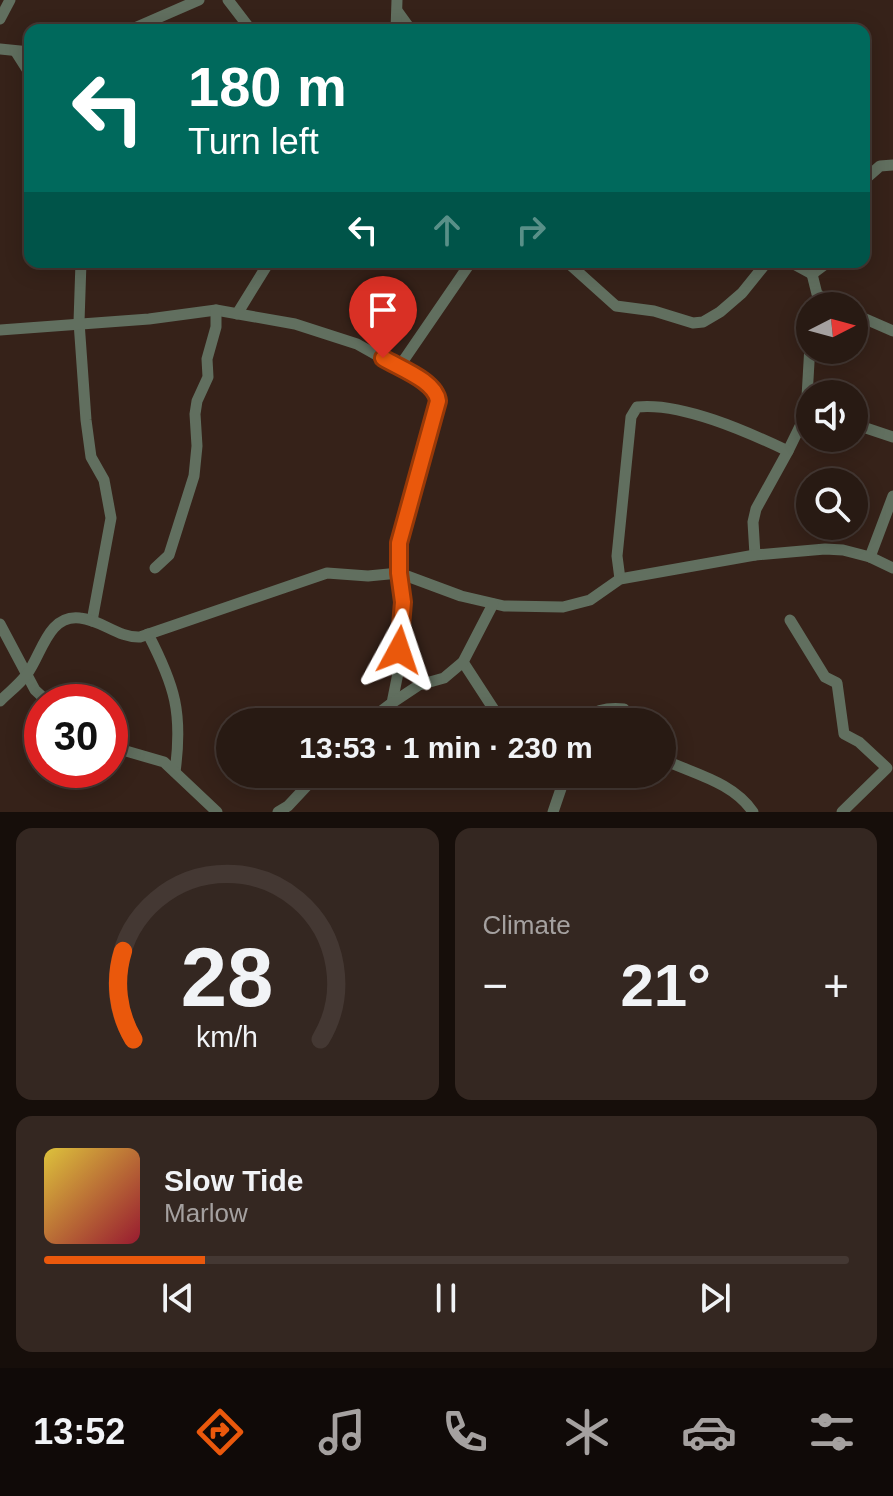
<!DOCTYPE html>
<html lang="en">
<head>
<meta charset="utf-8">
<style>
	body { margin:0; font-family:Arial,sans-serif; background:#342721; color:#f1f3f6; height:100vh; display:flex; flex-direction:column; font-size:30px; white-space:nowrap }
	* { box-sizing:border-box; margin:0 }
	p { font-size:26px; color:#a5a1a0 }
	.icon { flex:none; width:44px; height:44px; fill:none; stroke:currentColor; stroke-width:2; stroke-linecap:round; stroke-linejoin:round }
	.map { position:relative; height:812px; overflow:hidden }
	.panel { display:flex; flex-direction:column; gap:16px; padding:16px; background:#160e0a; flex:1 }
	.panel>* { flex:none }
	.hud { position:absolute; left:24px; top:24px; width:846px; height:244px; border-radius:16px; box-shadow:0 4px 20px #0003,0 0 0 2px #443833; background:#00695c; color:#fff; overflow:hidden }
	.needle { width:52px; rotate:84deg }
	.buttons { position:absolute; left:796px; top:292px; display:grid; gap:16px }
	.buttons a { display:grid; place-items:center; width:72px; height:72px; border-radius:50%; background:#281a13; box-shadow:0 4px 20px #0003,0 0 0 2px #443833; font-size:40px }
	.speed { position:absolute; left:24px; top:684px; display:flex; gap:16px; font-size:40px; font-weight:700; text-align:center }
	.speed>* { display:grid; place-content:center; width:104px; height:104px; border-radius:50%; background:#281a13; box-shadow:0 4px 20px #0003,0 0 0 2px #443833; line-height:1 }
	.speed .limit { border:12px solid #d22; background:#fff; color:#111 }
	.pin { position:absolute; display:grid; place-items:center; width:68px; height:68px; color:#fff; margin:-82px -34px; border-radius:50% 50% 50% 0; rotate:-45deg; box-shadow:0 0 8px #0007 }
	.pin .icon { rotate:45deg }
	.me { position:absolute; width:88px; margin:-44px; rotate:5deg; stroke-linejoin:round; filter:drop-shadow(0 0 6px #0008) }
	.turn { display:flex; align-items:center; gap:28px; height:168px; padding:0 32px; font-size:36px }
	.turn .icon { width:104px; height:104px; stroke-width:2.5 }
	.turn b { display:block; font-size:56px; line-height:68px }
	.lanes { display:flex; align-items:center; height:76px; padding:0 32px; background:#0003; justify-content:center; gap:40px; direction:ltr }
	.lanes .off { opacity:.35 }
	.big { font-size:60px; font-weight:700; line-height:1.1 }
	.panel .card { flex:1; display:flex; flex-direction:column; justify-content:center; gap:12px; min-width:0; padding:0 28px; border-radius:16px; background:#342721 }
	.panel .dial { align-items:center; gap:0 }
	.dial svg { height:208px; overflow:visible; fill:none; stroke:#443833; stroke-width:7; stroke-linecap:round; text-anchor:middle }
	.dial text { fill:#f1f3f6; stroke:none }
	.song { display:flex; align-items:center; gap:24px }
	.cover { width:96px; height:96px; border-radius:12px; background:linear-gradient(135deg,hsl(50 70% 55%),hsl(350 70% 35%)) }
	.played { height:8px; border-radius:4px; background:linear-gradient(90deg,#ea580c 20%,#443833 20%) }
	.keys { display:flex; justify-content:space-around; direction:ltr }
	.heat { display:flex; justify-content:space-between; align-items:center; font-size:44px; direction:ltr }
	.panel .tiles { flex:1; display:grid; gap:16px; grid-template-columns:1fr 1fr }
	.card:last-child { grid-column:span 2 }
	.trip { position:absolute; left:216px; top:708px; width:460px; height:80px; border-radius:40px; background:#281a13; box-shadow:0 4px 20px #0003,0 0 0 2px #443833; font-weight:700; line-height:80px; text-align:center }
	.dock { display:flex; height:128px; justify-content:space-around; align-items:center; background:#100a08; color:#a5a1a0 }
	.dock .icon { width:56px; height:56px }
	.dock .on { color:#ea580c }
	.dock b { font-size:36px; color:#f1f3f6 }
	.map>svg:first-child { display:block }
</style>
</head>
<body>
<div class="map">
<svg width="893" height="812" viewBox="0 0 893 812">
	<rect width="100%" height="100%" fill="#362219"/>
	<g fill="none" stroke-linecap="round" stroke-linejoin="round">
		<g stroke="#616f5f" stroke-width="11">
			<polyline points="228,0 251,30"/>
			<polyline points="398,12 411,30"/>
			<polyline points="0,19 10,0"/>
			<polyline points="130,30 199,0"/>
			<polyline points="396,30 397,0"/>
			<polyline points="0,49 30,52"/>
			<polyline points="16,52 30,74"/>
			<polyline points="864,180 880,166 893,165"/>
			<polyline points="81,262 79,322 86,420 91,457 104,480 111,518 92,621"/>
			<polyline points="567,262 616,306 654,311 693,323 703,322 720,312 742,293 767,262"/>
			<polyline points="790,262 812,274 828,262"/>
			<polyline points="812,274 817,294 836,306"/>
			<polyline points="237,314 269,262"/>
			<polyline points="854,314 893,331"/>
			<polyline points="0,330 149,319 216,310 295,324 357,344 414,376 438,395 399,543 399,573 403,602 399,668 392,703 367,722"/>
			<polyline points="399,367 471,262"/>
			<polyline points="806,414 810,345"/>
			<polyline points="854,424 893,437"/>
			<polyline points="788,451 806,414 810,414"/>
			<polyline points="870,557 893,496"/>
			<polyline points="155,568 169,555 194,476 197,446 195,414 197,401 208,377 207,359 216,327 216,310"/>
			<path d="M620,579l-3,-23 14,-139 6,-10c44,-5 111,25 151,44l-32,58 -3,13 2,33"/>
			<polyline points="790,620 825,677 837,683 844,734 859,742 887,768 842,812"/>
			<polyline points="0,624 35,690 48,702"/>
			<path d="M148,634c27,52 35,79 27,138"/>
			<polyline points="463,662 502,722"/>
			<path d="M0,701c9,-9 20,-17 27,-27 15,-20 21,-60 53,-56 22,2 38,20 60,19l187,-64 41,3 31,-3 62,23 43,10 59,1 27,-7 30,-21 135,-24 70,-6 18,1 27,7 23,11"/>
			<polyline points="392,703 419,685 444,678 463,662 493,604"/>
			<path d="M579,722c15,-11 26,-15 45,-13l8,13"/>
			<polyline points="110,742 126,751 164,762 217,812"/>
			<path d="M662,759c32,15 71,23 91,53"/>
			<polyline points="278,812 288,806 318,774"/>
			<polyline points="553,812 566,774"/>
		</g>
	</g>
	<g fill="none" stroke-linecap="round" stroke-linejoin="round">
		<defs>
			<path id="route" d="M383,358c16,10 53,23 55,43l-39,142v30l4,29 -4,48"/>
		</defs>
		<use href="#route" stroke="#983908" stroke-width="20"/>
		<use href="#route" stroke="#ea580c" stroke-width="14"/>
	</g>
</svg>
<div class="buttons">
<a><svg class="needle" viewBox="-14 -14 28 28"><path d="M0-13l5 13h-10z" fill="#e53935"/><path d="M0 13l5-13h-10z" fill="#a5a1a0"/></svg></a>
<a><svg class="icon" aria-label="sound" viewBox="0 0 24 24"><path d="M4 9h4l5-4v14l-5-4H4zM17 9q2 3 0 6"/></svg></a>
<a><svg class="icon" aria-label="search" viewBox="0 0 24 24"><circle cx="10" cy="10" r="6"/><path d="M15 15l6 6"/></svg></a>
</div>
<div class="speed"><div class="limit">30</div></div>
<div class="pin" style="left:383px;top:358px;background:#d93025"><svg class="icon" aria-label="arrive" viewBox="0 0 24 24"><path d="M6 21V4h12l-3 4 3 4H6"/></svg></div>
<svg class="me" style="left:399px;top:650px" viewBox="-20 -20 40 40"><path d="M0-17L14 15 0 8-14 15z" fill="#ea580c" stroke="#fff" stroke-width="4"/></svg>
<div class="trip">13:53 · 1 min · 230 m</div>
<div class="hud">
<div class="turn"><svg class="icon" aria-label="left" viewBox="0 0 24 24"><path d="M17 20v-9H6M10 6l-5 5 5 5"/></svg><div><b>180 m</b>Turn left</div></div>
<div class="lanes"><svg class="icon" aria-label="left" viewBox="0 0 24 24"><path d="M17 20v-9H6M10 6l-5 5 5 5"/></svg><svg class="icon off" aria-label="ahead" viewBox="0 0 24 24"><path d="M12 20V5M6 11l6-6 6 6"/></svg><svg class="icon off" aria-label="right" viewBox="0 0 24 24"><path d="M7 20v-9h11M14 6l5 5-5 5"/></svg></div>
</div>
</div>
<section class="panel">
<div class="tiles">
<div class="card dial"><svg viewBox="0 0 100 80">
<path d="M14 69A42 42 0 1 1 86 69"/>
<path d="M14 69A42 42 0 0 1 10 35" stroke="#ea580c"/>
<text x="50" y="56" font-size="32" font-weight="700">28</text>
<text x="50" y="72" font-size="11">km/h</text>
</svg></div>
<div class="card"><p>Climate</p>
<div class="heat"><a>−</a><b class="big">21°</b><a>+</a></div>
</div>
<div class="card">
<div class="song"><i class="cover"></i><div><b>Slow Tide</b><p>Marlow</p></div></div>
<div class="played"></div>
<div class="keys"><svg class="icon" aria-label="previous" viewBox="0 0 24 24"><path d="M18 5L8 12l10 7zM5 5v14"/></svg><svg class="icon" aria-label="pause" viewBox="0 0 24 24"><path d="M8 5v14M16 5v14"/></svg><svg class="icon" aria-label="next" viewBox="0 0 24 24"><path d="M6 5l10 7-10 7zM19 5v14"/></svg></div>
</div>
</div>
</section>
<nav class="dock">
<b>13:52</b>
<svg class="icon on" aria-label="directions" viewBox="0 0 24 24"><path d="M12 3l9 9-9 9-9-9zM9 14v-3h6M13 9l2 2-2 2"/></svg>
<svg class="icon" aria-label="music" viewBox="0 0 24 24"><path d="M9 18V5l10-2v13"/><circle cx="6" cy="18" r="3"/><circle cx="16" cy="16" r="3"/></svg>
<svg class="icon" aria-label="phone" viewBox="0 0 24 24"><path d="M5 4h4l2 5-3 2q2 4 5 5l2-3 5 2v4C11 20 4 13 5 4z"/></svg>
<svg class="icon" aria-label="climate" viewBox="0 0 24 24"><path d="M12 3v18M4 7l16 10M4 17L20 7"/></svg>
<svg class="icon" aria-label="car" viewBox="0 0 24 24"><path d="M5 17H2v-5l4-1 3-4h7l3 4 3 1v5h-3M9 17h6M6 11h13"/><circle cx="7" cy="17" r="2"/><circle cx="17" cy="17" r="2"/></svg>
<svg class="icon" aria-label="filters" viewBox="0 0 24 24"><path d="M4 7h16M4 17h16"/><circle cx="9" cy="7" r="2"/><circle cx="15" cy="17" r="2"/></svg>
</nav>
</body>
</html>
